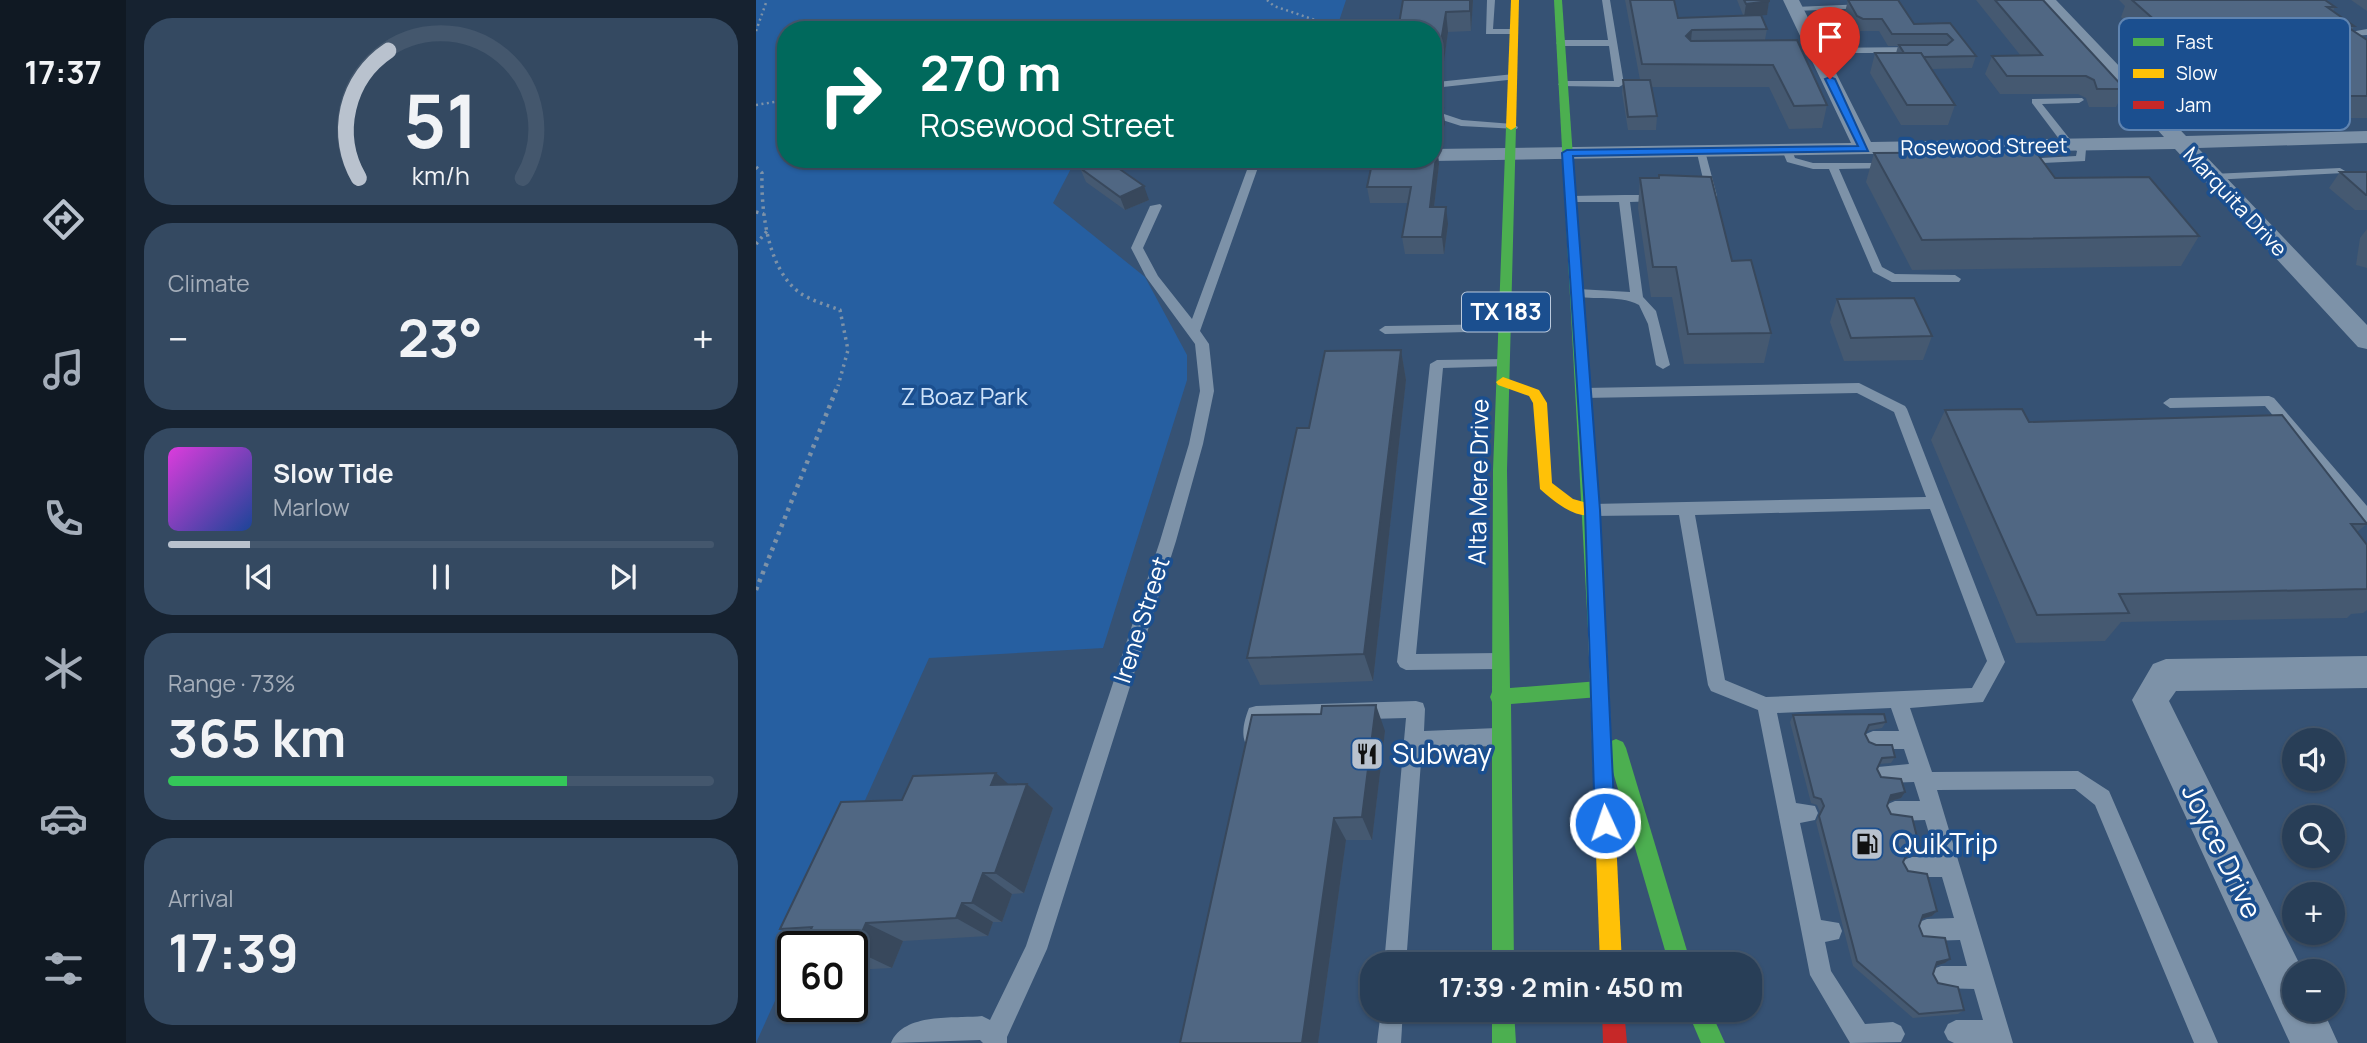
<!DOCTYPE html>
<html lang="en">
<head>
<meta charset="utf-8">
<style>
	body { margin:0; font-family:Manrope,sans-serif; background:#344961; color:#f1f3f6; height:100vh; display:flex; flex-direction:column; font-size:26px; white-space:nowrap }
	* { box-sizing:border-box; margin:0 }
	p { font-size:23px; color:#a5aeba }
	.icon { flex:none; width:38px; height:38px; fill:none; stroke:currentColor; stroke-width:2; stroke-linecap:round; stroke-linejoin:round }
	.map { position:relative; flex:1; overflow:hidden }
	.drawer { display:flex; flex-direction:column; gap:18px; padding:18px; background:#162230; width:630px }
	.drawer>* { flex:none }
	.guide { position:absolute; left:21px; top:21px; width:665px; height:147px; border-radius:28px; box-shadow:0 2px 5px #0004,0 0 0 2px #44576d; background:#00695c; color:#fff; overflow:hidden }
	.buttons { position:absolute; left:1526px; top:728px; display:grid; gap:14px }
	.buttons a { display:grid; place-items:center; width:63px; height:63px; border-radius:50%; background:#283e57; box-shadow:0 2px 5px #0004,0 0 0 2px #44576d; font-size:35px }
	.speed { position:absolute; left:21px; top:931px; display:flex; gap:14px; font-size:35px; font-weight:700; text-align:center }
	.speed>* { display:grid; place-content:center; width:91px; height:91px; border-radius:50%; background:#283e57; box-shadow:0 2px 5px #0004,0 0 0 2px #44576d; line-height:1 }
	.speed .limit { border:4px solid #111; border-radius:10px; background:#fff; color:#111 }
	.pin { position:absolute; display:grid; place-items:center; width:60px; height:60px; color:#fff; margin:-72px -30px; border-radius:50% 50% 50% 0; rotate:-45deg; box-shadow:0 0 7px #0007 }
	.pin .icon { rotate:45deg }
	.me { position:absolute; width:77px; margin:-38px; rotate:357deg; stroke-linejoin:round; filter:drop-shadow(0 0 5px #0008) }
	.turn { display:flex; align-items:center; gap:24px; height:147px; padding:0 28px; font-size:32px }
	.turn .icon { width:91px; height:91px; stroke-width:2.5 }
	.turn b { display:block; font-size:49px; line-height:60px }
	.big { font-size:52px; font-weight:700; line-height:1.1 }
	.drawer .widget { flex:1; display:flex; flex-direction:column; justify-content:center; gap:10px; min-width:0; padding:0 24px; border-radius:28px; background:#344961 }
	.drawer .dial { align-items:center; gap:0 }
	.dial svg { height:182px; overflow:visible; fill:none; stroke:#44576d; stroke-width:7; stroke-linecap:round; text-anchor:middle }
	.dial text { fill:#f1f3f6; stroke:none }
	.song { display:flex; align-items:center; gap:21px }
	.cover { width:84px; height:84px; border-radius:10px; background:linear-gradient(135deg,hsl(300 70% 55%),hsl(220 70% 35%)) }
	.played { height:7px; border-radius:4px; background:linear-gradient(90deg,#b9c2ce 15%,#44576d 15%) }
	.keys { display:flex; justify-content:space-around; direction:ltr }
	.heat { display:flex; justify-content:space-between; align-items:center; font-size:38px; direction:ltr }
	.charge { height:10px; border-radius:5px; background:linear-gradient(90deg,#34c759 73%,#44576d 0) }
	.trip { position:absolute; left:604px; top:952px; width:402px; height:70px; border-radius:28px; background:#283e57; box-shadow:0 2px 5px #0004,0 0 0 2px #44576d; font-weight:700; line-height:70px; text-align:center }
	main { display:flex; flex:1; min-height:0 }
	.menu { display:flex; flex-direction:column; width:126px; justify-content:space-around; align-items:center; background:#101923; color:#a5aeba }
	.menu .icon { width:49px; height:49px }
	.menu .current { color:#b9c2ce }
	.menu b { font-size:32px; color:#f1f3f6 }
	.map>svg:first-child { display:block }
</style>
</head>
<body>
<main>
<nav class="menu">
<b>17:37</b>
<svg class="icon current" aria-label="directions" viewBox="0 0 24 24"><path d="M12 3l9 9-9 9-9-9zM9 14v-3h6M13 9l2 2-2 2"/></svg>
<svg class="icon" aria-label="music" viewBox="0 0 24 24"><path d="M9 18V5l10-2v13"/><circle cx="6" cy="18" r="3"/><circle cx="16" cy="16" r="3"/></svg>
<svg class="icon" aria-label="phone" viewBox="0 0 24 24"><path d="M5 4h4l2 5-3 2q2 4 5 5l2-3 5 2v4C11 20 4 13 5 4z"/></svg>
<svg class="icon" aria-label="climate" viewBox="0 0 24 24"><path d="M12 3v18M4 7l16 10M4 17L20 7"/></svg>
<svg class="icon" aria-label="car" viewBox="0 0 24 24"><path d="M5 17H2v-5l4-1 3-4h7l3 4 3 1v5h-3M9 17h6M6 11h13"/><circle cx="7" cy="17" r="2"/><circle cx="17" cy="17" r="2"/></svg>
<svg class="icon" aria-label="filters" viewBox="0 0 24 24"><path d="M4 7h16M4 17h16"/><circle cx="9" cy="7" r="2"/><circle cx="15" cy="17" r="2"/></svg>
</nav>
<section class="drawer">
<div class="widget dial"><svg viewBox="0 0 100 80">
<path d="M14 69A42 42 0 1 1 86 69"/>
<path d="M14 69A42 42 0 0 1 27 13" stroke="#b9c2ce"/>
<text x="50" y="56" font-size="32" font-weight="700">51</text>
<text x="50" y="72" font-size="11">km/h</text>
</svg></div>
<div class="widget"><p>Climate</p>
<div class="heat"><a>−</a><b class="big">23°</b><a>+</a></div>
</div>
<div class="widget">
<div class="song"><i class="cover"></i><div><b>Slow Tide</b><p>Marlow</p></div></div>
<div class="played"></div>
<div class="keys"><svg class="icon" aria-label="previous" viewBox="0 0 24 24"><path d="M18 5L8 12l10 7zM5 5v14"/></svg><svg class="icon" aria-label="pause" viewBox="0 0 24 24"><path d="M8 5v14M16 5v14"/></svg><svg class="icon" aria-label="next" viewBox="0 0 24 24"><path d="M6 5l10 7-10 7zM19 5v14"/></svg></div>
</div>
<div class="widget"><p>Range · 73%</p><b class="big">365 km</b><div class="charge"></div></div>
<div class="widget"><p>Arrival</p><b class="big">17:39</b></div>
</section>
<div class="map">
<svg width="1611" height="1043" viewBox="0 0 1611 1043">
	<rect width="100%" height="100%" fill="#365274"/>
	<polygon fill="#265fa1" points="0,0 590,0 580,30 30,30 30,159 320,159 297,203 389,277 431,355 431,380 347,648 173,658 43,947 37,947 37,961 0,1043"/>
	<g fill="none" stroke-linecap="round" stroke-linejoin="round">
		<g stroke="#7d92a8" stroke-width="2.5" stroke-dasharray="2 3.5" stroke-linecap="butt">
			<polyline points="511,0 518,6 565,22 568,27 552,30"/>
			<polyline points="0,31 11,0"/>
			<polyline points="0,105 30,100"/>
		</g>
		<g stroke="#7d92a8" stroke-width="3.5" stroke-dasharray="2.5 4.5" stroke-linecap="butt">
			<path d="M0,167l6,6c-1,37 5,96 38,120 12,8 27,12 40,17l8,40 -10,36"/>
			<polyline points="0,212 8,214"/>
			<polyline points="0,244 12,230"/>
		</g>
		<polyline stroke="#7d92a8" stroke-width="4.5" stroke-dasharray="3.5 5" stroke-linecap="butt" points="0,590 82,385"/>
		<g fill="#7d92a8" fill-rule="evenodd">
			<polygon points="731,0 739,0 737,29 758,29 762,32 761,34 730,34"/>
			<polygon points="846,0 854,0 868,84 863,87 804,86 802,84 807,81 858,81 853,46 804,46 800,43 804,40 852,40"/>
			<polygon points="1110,4 1113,8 1039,11 1035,9 1039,7"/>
			<polygon points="1611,29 1611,35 1593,36 1589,33"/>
			<polygon points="1060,48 1163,47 1167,50 1163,53 1057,53 1056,51"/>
			<polygon points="758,74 761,75 761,79 687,87 682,112 706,120 757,124 762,127 761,129 705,126 677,117 677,85 681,82"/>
			<polygon points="1326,98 1328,100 1323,103 1286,104 1317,143 1325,143 1330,149 1329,161 1263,164 1263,160 1267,159 1320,156 1321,151 1317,147 1309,147 1276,103 1276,99"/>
			<polygon points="1027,148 1035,148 1039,158 1057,163 1140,163 1140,167 1136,168 1083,169 1126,267 1139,274 1199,275 1205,279 1203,282 1136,282 1117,272 1073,169 1057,169 1031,162 1026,150"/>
			<polygon points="940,149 949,151 961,196 960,198 951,196"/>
			<path d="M495,159h10l-61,172 9,13 5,47 -11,53 -27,97 -129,408 -40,88v6h-24l-3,-3 -89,3c13,-31 63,-24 91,-27l8,4 36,-74 134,-405 29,-97 11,-53 -5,-47 -49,-67 -15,-29 19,-42 10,-2 2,2 -19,42 15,28 34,43z"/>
			<polygon points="1584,168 1589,171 1588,173 1456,180 1451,177 1456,174"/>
			<path d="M868,195h36l5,3 -5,3 -30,1 13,95 13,14 14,54 -7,4 -7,-4 -8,-41 -9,-19c-21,-12 -54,-2 -67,-12l6,-4 52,3 -11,-90h-48l-5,-3 5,-3z"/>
			<polygon points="749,324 754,325 754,331 629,334 623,330 629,326"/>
			<polygon points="748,359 753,360 753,366 687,368 660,654 743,653 749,656 752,661 749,666 743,669 650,670 644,667 641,662 674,364 681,360"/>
			<path d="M1103,383l46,23 2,3 98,253 -22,40 -73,6 22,64 146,-1 31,20 109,252h-24l-99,-238 -20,-16 -138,1 76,253h-59l-6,-3 -4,-8 4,-8 8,-4h27l-9,-31 -33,-1 -8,-3 -3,-8 3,-8 8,-3h26l-7,-26 -33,1 -8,-3 -3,-8 3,-8 8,-3 27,-1 -12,-41h-31l-7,-3 -3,-7 3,-7 7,-3h25l-11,-37 -30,1 -7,-3 -3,-7 3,-7 7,-3h25l-6,-19 -29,1 -7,-2 -3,-7 3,-7 31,-3 -5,-15h-31l-7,-3 -2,-6 2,-6 7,-3h26l-8,-23 -114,5 19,90 19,3 3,7 -3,7 -15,3 21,97 18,3 3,8 -3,8 -14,3 6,29 34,53 28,-2 8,4 4,8 -4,8 -51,1 -40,-68 -52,-265 -47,-19 -3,-6 -29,-170 -87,1 -8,-6 8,-6 334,-7 -32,-85 -37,-19 -274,5 -7,-5 7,-5zM1174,509l57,152 -15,27 -206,9 -41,-17 -30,-165z"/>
			<polygon points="1513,396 1518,398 1611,506 1611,523 1605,521 1509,406 1414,408 1407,403 1414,398"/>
			<path d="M660,701l7,2 2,6 -1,22 73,-3 7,3 2,6 -2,6 -7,3 -75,2 -16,216h-22l22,-246 -142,4 -5,20 -7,3 -7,-3c-4,-10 0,-24 4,-34l7,-2z"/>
			<polygon points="625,1010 647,1010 645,1043 621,1043"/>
		</g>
		<g fill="#7d92a8" fill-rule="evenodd">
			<polygon points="1027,0 1043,0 1115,142 1408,137 1283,0 1300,0 1430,136 1611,131 1611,143 1442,148 1611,325 1611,349 1602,347 1419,149 677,161 670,159 677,159 677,149 1095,143"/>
			<polygon points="1611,656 1611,688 1420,691 1413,701 1547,971 1538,971 1538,1010 1567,1010 1582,1043 1534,1043 1376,700 1397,664 1410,659"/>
		</g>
		<g fill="#4caf50" fill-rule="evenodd">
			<polygon points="798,0 806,0 850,629 847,634 841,636 835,634 832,629"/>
			<polygon points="755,124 760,127 751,470 754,688 843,681 849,683 852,689 849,695 843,697 755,704 758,964 736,964 736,702 734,697 736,692 737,470 750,127"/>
			<polygon points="860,739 867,742 870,748 935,964 913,964 850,748 853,742"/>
			<polygon points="736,1010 758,1010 760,1043 736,1043"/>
			<polygon points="931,1010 954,1010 969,1043 945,1043"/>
		</g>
		<g fill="#ffc107" fill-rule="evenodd">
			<polygon points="755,0 763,0 760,127 755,130 750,127"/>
			<path d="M747,377l36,13 8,13 5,80 21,16 25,7 2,4 -2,4c-22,7 -43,-12 -58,-25l-7,-86 -4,-7 -31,-11 -2,-3z"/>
			<polygon points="841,622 847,624 850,629 866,964 844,964 832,629 835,624"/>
		</g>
		<polygon fill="#c62828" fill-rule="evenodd" points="846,1010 868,1010 871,1043 847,1043"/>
	</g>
	<g fill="#455971">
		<polygon points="717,0 715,31 692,32 687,68 677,68 677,30 642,30"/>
		<polygon points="869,0 918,0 922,18 987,15 981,0 1013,0 1011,15 1006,15 1011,29 1009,40 1071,105 1066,128 1033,129 1013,87 896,87 901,116 900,130 872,130 866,93 867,80 884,80"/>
		<polygon points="1092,0 1158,24 1194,23 1220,56 1216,68 1176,69 1199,105 1192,125 1145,125 1114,73 1119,53 1140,53 1142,46 1132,46 1123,31 1104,31 1099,28 1089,12"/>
		<polygon points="1220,0 1287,0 1369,89 1360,107 1333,107 1330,98 1322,94 1244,94 1229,74 1236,56 1265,56"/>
		<polygon points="1363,0 1569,0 1579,7 1577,11 1598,26 1596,30 1611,40 1611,118 1579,118 1574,114 1532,114 1526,108 1476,109 1430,67 1417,67 1365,17 1369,6"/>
		<polygon points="1595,0 1611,0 1611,11"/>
		<polygon points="677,104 687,108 689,124 681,146 678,147 681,148 683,164 678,207 692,224 688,254 649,254 646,237 652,203 614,203 611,187"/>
		<polygon points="1118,153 1299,178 1443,236 1425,266 1156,270 1110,182"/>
		<polygon points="329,159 367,159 361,168 393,200 369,210 330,182 324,168"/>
		<polygon points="1584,172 1611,172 1611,210 1599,210 1573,188"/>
		<polygon points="903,175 976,261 1015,333 1008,363 928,364 916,297 895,297 882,208 884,178 903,178"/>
		<polygon points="1611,229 1611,268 1600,265 1604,238"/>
		<polygon points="1081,299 1176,336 1167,360 1088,361 1074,322"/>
		<polygon points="645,350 650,380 617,681 504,685 491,658 553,428"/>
		<polygon points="1189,410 1273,422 1611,524 1601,532 1611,545 1611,610 1607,613 1595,614 1591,618 1365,622 1349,641 1260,643 1175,440"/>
		<polygon points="565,714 629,731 616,840 590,840 562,1043 424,1043"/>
		<polygon points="1037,715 1130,722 1126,728 1110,731 1109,734 1113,742 1139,757 1135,763 1123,764 1121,769 1125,777 1149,792 1145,798 1133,801 1131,806 1135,814 1164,849 1160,854 1150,857 1147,862 1152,871 1181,911 1176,916 1165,919 1163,926 1167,936 1194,959 1189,963 1180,966 1177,974 1182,983 1208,1010 1202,1014 1157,1018 1097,966 1060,822 1064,812 1061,805 1055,803 1034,722"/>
		<polygon points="271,784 297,808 268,893 256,894 246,922 237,922 232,936 147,941 136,968 96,970 96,947 50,940 24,929 146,800 253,785"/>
	</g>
	<g fill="#38485c">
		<polygon points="714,0 717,0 715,31 714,11"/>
		<polygon points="1013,1 1011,15 988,17 990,4"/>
		<polygon points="690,12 692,32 687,68 684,47"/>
		<polygon points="936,30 934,52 930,36"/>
		<polygon points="687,108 689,124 681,146 677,147 677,131"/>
		<polygon points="681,148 683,164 676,224 674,207"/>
		<polygon points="353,159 367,159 357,175 352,161"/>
		<polygon points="388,186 393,200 369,210 364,197"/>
		<polygon points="690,207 692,224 688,254 686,237"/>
		<polygon points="645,350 650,380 617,681 608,654"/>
		<polygon points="620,705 629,731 616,840 606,817"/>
		<polygon points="240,773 267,797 271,784 297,808 268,893 239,873 235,785"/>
		<polygon points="1149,792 1145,798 1131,802 1135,795"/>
		<polygon points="578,818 590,840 562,1043 546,1043"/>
		<polygon points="1164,849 1160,854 1147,858 1152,852"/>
		<polygon points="227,873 256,894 246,922 216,903"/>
		<polygon points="206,903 237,922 232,936 200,918"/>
		<polygon points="1181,911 1176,916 1162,920 1167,915"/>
		<polygon points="110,923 147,941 136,968 98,950"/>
		<polygon points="1194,959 1189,963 1176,967 1181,962"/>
	</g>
	<g fill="#506783" stroke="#38485c" stroke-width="2">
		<polygon points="647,0 714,0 714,11 690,12 684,47 677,47 677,30 642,30"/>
		<polygon points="874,0 918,0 922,18 1005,15 1011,29 936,30 930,36 935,41 1041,40 1071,105 1038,106 1017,65 886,64"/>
		<polygon points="988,0 1013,0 1013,1 990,4"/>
		<polygon points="1092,0 1142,0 1158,24 1194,23 1220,56 1167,57 1165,53 1148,53 1143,45 1191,45 1197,40 1191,34 1136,34 1126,19 1107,19 1101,16"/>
		<polygon points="1239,0 1287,0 1369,89 1341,89 1338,80 1330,76 1251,76 1236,56 1286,55"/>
		<polygon points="1376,0 1569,0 1579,7 1571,7 1598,26 1590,26 1611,40 1611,96 1594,96 1589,92 1546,92 1539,87 1488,87 1441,46 1428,46"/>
		<polygon points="1119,53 1165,53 1199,105 1151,105"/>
		<polygon points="867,80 894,80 901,116 872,117"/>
		<polygon points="677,104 687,108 679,130 677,131"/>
		<polygon points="677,146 681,148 674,207 690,207 686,237 646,237 655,187 611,187 617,159 677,159"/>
		<polygon points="1280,152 1299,178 1393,177 1443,236 1166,240 1118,153"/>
		<polygon points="329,159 353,159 352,161 388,186 364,197 324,168"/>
		<polygon points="1584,172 1611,172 1611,195 1610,195"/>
		<polygon points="903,175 955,177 976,261 995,260 1015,333 932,334 920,267 897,267 884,178 903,178"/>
		<polygon points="1158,298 1176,336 1095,338 1081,299"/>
		<polygon points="645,350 608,654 491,658 541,428 553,428 569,351"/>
		<polygon points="1266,409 1273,422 1526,415 1611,524 1595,524 1611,545 1611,589 1363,594 1373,613 1281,615 1189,410"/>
		<polygon points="620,705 606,817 578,818 546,1043 424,1043 496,715 565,714 566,706"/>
		<polygon points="1128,714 1130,722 1113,725 1109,734 1113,742 1120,745 1136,745 1139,757 1126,758 1121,769 1125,777 1145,779 1149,792 1135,795 1131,806 1135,814 1156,817 1164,849 1152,852 1147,862 1152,871 1171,874 1181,911 1167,915 1163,926 1167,936 1189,938 1194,959 1181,962 1177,974 1182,983 1202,987 1208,1010 1163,1014 1101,961 1063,816 1068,806 1065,799 1058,797 1037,715"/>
		<polygon points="240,773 235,785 271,784 239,873 227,873 216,903 206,903 200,918 110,923 98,950 96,950 96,947 47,947 56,927 24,929 85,802 146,800 157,776"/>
	</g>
	<polygon fill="#1a73e8" stroke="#114b97" stroke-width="2" points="1074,77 1079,79 1112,151 817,156 844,510 859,823 856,830 849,833 842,830 839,823 829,510 806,153 811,150 1102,146 1069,79"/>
	<defs>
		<symbol id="restaurant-square" viewBox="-11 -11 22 22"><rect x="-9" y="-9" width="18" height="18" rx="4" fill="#b9c2ce" stroke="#1b4f8f"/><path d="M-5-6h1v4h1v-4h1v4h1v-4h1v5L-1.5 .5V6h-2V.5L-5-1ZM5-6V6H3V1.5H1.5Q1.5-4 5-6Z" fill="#111"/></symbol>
		<symbol id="fuel-square" viewBox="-11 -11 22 22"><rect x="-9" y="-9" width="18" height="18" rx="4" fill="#b9c2ce" stroke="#1b4f8f"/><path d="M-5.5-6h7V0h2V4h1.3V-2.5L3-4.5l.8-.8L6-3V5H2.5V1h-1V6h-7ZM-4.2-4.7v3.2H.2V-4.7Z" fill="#111"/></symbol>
	</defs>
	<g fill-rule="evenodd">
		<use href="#restaurant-square" x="592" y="735" width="38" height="38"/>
		<use href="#fuel-square" x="1092" y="825" width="38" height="38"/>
	</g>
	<g text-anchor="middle" stroke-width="7" stroke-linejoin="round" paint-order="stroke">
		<g font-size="21" fill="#fff" stroke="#1b4f8f">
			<text transform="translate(1228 147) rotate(-1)" y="7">Rosewood Street</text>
			<text transform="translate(1479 202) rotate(47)" y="7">Marquita Drive</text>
		</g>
		<rect fill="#1b4f8f" stroke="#bbcadd" stroke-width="2" x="706" y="292.5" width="88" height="39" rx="5"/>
		<g font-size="23" font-weight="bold" fill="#fff">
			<text x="750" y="320">TX 183</text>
		</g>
		<g font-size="24" fill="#cfe3fa" stroke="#1b4f8f">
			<text x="208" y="405">Z Boaz Park</text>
		</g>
		<g font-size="24" fill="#fff" stroke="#1b4f8f">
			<text transform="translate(723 482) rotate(-89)" y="8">Alta Mere Drive</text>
			<text transform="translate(386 620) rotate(-72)" y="8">Irene Street</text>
		</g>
		<g font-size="28" fill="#fff" stroke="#1b4f8f" text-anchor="start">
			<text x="636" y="764">Subway</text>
			<text x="1136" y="854">QuikTrip</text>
		</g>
		<g font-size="28" fill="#fff" stroke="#1b4f8f">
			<text transform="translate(1466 851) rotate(64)" y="10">Joyce Drive</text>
		</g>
	</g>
	<rect x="1363" y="18" width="231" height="112" rx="10" fill="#1b4f8f" stroke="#5f84b1" stroke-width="2"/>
	<rect x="1377" y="38" width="31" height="8" fill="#4caf50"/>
	<rect x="1377" y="69" width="31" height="9" fill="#ffc107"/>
	<rect x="1377" y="101" width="31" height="8" fill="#c62828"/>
	<g font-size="19" fill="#fff">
		<text x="1420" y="49">Fast</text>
		<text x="1420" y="80">Slow</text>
		<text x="1420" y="112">Jam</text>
	</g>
</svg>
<div class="buttons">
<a><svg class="icon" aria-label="sound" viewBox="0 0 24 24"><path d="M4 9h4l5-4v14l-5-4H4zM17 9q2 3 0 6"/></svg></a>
<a><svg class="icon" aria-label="search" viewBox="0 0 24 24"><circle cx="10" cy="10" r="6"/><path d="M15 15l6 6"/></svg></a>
<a>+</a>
<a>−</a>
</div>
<div class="speed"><div class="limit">60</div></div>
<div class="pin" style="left:1074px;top:79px;background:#d93025"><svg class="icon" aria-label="arrive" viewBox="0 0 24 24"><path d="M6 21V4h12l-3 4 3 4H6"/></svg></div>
<svg class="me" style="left:849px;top:823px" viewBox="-20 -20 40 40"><circle r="17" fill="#1a73e8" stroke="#fff" stroke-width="3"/><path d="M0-11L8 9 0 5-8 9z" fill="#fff"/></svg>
<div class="trip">17:39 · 2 min · 450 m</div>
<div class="guide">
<div class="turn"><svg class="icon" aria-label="right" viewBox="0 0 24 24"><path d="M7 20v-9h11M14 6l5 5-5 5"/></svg><div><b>270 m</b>Rosewood Street</div></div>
</div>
</div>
</main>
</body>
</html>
